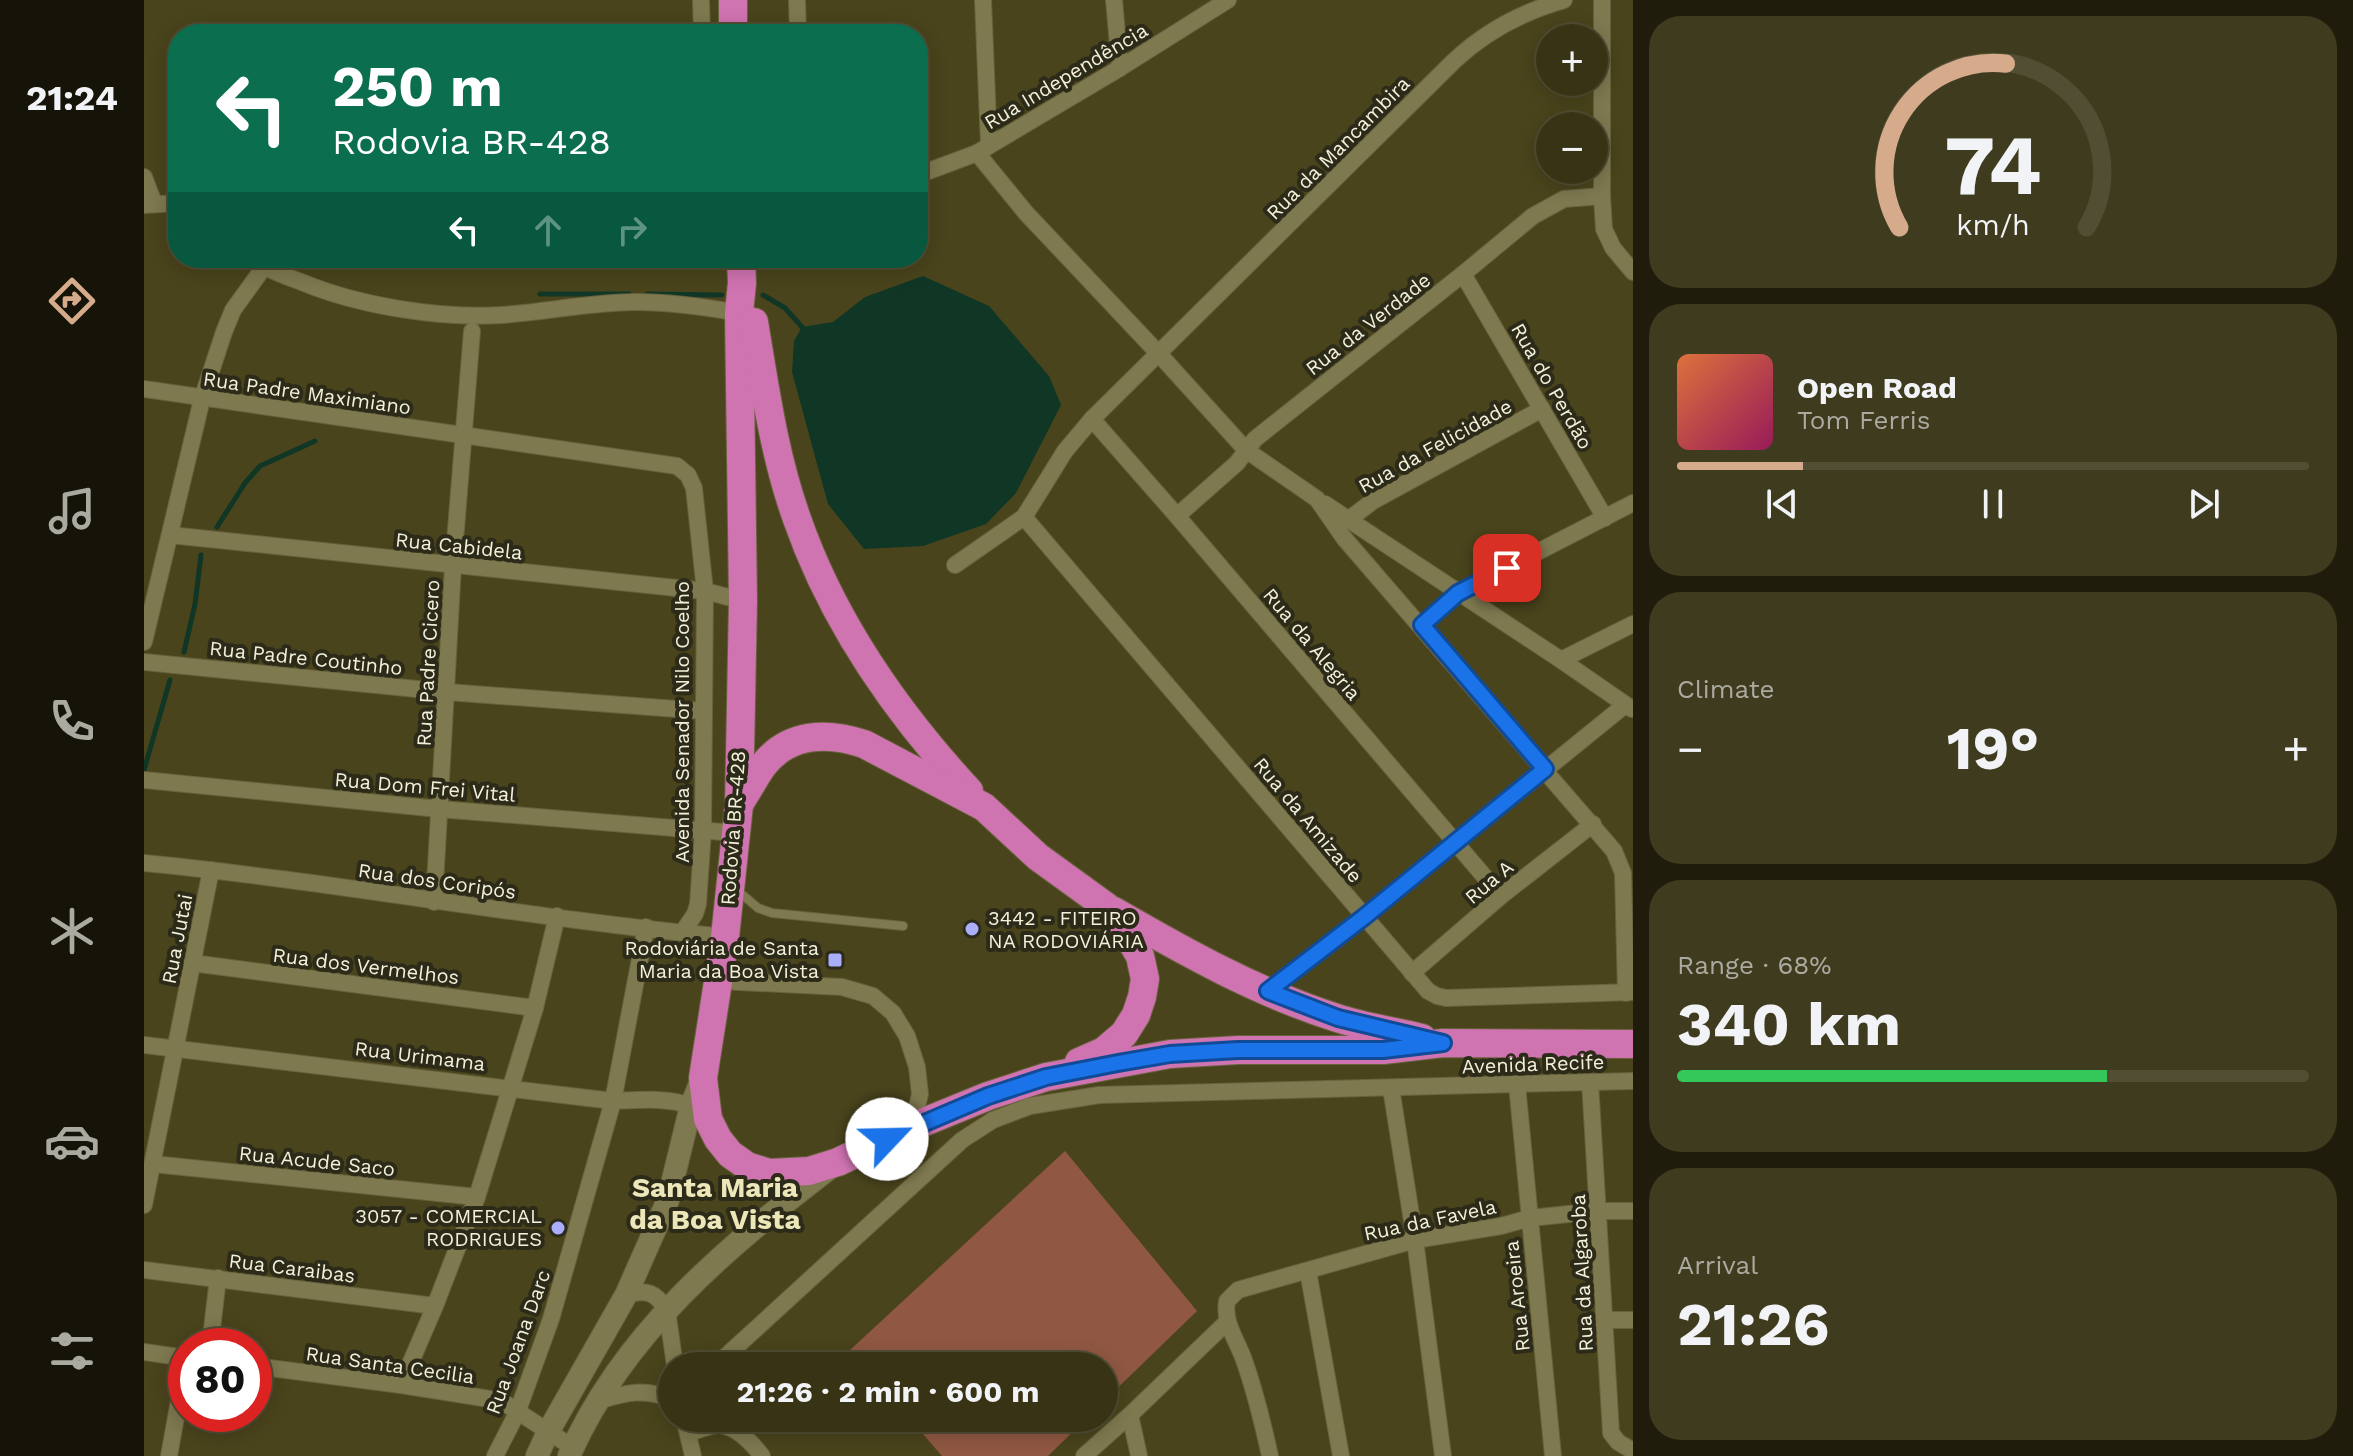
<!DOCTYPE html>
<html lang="en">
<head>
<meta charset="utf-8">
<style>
	body { margin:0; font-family:"Work Sans",sans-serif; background:#3f3b1e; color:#f1f3f6; height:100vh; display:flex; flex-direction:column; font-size:30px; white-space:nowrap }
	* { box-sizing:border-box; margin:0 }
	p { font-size:26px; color:#abaaa0 }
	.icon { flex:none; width:44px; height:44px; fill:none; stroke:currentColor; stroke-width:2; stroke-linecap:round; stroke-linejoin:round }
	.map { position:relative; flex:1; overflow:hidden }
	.panel { display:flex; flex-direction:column; gap:16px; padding:16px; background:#1f1c0c; width:720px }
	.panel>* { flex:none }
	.banner { position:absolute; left:24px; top:24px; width:760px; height:244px; border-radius:32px; box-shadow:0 4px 20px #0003,0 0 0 2px #524e34; background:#0b6e4f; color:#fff; overflow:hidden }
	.buttons { position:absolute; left:1392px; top:24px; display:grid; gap:16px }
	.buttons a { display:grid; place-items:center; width:72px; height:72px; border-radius:50%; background:#383315; box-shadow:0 4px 20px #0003,0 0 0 2px #524e34; font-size:40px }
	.speed { position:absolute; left:24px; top:1328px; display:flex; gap:16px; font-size:40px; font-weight:700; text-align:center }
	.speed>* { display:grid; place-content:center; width:104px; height:104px; border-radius:50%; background:#383315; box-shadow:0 4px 20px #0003,0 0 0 2px #524e34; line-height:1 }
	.speed .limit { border:12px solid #d22; background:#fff; color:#111 }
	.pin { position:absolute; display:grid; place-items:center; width:68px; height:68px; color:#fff; margin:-34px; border-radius:16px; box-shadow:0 4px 12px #0006 }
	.me { position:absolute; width:88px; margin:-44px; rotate:66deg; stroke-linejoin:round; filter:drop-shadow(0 0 6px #0008) }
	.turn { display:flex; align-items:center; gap:28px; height:168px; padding:0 32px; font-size:36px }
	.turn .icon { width:104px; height:104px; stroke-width:2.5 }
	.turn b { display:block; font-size:56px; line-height:68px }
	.lanes { display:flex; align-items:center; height:76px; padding:0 32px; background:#0003; justify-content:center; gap:40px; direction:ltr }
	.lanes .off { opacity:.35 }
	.big { font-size:60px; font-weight:700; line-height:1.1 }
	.panel .card { flex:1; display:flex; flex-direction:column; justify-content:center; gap:12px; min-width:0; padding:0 28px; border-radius:32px; background:#3f3b1e }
	.panel .dial { align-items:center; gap:0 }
	.dial svg { height:208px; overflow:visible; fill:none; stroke:#524e34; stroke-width:7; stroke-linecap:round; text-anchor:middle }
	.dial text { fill:#f1f3f6; stroke:none }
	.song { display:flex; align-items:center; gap:24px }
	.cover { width:96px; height:96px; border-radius:12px; background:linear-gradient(135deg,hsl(20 70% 55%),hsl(330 70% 35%)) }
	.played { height:8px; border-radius:4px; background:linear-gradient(90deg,#d6ab8b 20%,#524e34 20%) }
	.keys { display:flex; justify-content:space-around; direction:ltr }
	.heat { display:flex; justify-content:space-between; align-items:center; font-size:44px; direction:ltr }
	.charge { height:12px; border-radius:6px; background:linear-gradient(90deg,#34c759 68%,#524e34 0) }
	.trip { position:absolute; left:514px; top:1352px; width:460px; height:80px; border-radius:40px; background:#383315; box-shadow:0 4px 20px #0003,0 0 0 2px #524e34; font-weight:700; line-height:80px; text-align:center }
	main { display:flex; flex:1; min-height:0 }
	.menu { display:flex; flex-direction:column; width:144px; justify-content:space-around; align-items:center; background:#161408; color:#abaaa0 }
	.menu .icon { width:56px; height:56px }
	.menu .active { color:#d6ab8b }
	.menu b { font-size:36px; color:#f1f3f6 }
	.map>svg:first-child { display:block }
</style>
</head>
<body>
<main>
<nav class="menu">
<b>21:24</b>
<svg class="icon active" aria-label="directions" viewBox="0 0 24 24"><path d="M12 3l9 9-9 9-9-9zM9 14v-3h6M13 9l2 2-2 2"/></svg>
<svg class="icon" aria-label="music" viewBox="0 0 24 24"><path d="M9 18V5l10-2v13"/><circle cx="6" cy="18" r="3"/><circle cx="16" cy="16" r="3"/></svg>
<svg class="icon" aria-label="phone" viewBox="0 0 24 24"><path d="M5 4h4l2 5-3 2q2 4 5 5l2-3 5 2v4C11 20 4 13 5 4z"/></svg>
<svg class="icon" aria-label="climate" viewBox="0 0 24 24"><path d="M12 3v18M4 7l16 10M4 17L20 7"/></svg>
<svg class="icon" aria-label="car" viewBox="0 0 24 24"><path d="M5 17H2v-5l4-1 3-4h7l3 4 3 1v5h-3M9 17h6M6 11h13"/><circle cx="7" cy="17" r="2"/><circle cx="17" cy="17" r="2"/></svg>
<svg class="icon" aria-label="filters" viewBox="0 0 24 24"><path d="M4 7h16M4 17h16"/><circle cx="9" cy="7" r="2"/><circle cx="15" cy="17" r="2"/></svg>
</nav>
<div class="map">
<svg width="1489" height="1456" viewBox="0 0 1489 1456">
	<rect width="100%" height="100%" fill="#4a441c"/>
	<g fill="#905843">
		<polygon points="921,1151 1053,1311 960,1401 960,1366 719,1366 705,1351"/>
		<polygon points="765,1418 943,1418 904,1456 798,1456"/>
	</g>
	<polygon fill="#103625" points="779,276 845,306 905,376 917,405 872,493 842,524 779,546 720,549 684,504 648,372 650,341 658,327 689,322 721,297"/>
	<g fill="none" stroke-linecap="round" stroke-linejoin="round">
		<g stroke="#103625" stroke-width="5">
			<polyline points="396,294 485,294"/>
			<polyline points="503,294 578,295"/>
			<polyline points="619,295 641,308 658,327"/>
			<polyline points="73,527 101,483 116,466 171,441"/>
			<polyline points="40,652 51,604 57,555"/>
			<polyline points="0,770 26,680"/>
		</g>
		<defs>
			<polyline id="lane" points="594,891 614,908 628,913 759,926"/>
			<g id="street">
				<polyline points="557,0 558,34"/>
				<polyline points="653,0 654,34"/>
				<polyline points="839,0 845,145"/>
				<polyline points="970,0 976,68"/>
				<polyline points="1458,0 1458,196 1460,229 1469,248 1489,272"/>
				<polyline points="833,153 882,213 1015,354 1102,450 1173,499 1200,538 1470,851 1479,873 1482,993"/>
				<polyline points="774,175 833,153 976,68 1084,0"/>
				<polyline points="0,177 10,203"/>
				<polyline points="0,205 34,203"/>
				<path d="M112,258c12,14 31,18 48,25 56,23 137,36 198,32 45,-3 89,-13 134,-13 35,0 69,5 103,11"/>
				<polyline points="1319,274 1461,518"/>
				<polyline points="0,389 533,466 544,475 550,488 561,591 559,831 554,904 551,914 538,933"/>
				<polyline points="948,419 1033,516 1357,896"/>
				<polyline points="1181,504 1417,660 1488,709"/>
				<polyline points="1033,516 1093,463 1111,439 1319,274 1389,216 1420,199 1458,196"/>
				<polyline points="880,517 1284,991 1293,996 1302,998 1489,992"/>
				<polyline points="1204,520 1229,501 1398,409"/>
				<polyline points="26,535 561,591 599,601"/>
				<path d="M811,565l69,-48 41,-66 27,-32 362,-358c32,-30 68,-49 110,-61"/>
				<polyline points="1278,625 1314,593 1489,503"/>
				<polyline points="0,642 58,399 80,332 89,310 120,267"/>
				<polyline points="1417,660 1489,624"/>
				<polyline points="0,662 303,692 560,711"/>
				<polyline points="0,780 295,809 591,833"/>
				<path d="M0,863c194,19 387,56 581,74"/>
				<polyline points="290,902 309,566 328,331"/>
				<polyline points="48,963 391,1008"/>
				<polyline points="1268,973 1357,896 1449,824"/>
				<polyline points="575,981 698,987 729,996 749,1013 763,1036 773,1067 776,1094 768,1127"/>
				<polyline points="1124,991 1220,917 1481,705"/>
				<path d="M0,1045l469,56c25,-1 54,-4 78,5"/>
				<polyline points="1446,1082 1467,1433 1474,1442 1489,1451"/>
				<polyline points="1373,1085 1409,1456"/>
				<polyline points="1247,1088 1271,1240 1299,1456"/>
				<polyline points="9,1164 333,1197"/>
				<polyline points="0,1205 67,870"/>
				<polyline points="0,1270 291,1306"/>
				<polyline points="1164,1271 1197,1456"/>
				<path d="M482,1295c21,-6 29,-3 41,15l8,56"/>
				<polyline points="1460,1320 1489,1320"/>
				<polyline points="66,1346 74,1278"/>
				<polyline points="0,1352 42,1358"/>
				<polyline points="110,1366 257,1385 352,1400 362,1404 428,1447"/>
				<polyline points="574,1366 580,1358 818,1140 849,1120 886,1106 955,1095 1489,1081"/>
				<polyline points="257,1385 291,1306 333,1197 391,1008 413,916"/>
				<path d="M454,1401c26,-8 49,-14 74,-1"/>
				<polyline points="986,1415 995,1456"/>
				<polyline points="540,1418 549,1456"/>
				<path d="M544,1433c10,-2 23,-9 32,-8 18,2 32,18 42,31"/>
				<polyline points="25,1456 42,1362"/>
				<polyline points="351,1456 373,1413 407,1319 469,1101 502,927"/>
				<polyline points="940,1456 986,1415 1083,1322"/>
				<path d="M1126,1456c-7,-32 -15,-65 -26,-96 -7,-20 -21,-37 -17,-59l11,-11 177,-50 86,-14 29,-8 68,-7h35"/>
			</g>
			<g id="secondary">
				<polyline points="393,1456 404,1432 482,1295 524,1200 547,1106 558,1079"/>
				<path d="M425,1456c54,-123 158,-209 262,-289"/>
			</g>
			<g id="highway">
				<polyline points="589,0 589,34"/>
				<polyline points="597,258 598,283 595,313 599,601 595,805 581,937 559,1078 564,1119 574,1139 586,1154 603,1166 625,1173 665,1171 694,1162 768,1127 844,1096 902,1077 1026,1054 1094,1050 1239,1050 1299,1043 1489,1044"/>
				<path d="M610,322c11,66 20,133 43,197 36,103 99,193 172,272"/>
				<path d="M595,804c8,-12 15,-25 23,-37 26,-35 65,-35 102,-23l120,63 54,50 69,50 20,27 13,22 5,23 -3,18 -6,18 -12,19 -20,17 -25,11"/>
				<path d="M970,911c71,41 144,82 223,107 27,9 57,13 85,20"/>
			</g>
		</defs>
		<use href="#lane" stroke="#67623d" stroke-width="10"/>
		<use href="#street" stroke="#67623d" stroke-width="18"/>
		<use href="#secondary" stroke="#67623d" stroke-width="24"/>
		<use href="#highway" stroke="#67623d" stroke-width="30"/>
		<use href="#lane" stroke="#7f7950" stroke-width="8"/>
		<use href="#street" stroke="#7f7950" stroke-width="16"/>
		<use href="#secondary" stroke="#7f7950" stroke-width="22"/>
		<use href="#highway" stroke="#d073b1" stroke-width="28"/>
	</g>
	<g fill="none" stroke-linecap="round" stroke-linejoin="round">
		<defs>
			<polyline id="route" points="743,1139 844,1096 902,1077 974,1063 1026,1054 1094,1050 1239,1050 1299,1043 1194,1018 1124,991 1220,917 1401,769 1278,625 1314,593 1363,568"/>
		</defs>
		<use href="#route" stroke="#114b97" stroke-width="20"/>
		<use href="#route" stroke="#1a73e8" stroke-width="14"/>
	</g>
	<g fill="#abaffb" stroke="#2c2a19" stroke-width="3">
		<circle cx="828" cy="929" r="8"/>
		<rect x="683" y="952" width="16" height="16" rx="4"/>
		<circle cx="414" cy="1228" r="8"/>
	</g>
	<g text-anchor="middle" stroke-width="8" stroke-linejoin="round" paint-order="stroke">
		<g font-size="20" fill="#f3f1da" stroke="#2c2a19">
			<text transform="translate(922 76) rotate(-31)" y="7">Rua Independência</text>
			<text transform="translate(1194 148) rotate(-45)" y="7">Rua da Mancambira</text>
			<text transform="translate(1224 324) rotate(-38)" y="7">Rua da Verdade</text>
			<text transform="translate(1408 386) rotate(60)" y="7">Rua do Perdão</text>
			<text transform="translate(163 393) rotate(8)" y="7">Rua Padre Maximiano</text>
			<text transform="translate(1291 446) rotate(-29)" y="7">Rua da Felicidade</text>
			<text transform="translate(315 546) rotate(6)" y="7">Rua Cabidela</text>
			<text transform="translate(1168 644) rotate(50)" y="7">Rua da Alegria</text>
			<text transform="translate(162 658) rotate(6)" y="7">Rua Padre Coutinho</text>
			<text transform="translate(284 663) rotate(-87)" y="7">Rua Padre Cicero</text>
			<text transform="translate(538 722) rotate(-90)" y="7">Avenida Senador Nilo Coelho</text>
			<text transform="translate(281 787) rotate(5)" y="7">Rua Dom Frei Vital</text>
			<text transform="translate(1164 820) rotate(50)" y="7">Rua da Amizade</text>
			<text transform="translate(589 828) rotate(-86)" y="7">Rodovia BR-428</text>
			<text transform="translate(293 881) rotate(8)" y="7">Rua dos Coripós</text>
			<text transform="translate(1345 882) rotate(-40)" y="7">Rua A</text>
			<text transform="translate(33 939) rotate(-79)" y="7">Rua Jutai</text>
			<text transform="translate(222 966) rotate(7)" y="7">Rua dos Vermelhos</text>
			<text transform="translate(276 1056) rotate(7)" y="7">Rua Urimama</text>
			<text transform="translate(1389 1064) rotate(-2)" y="7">Avenida Recife</text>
			<text transform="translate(173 1161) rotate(6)" y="7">Rua Acude Saco</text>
			<text transform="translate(1286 1220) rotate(-12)" y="7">Rua da Favela</text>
			<text transform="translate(148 1268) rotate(7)" y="7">Rua Caraibas</text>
			<text transform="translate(1438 1273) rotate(-93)" y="7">Rua da Algaroba</text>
			<text transform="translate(1373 1296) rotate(-96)" y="7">Rua Aroeira</text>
			<text transform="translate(374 1342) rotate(-70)" y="7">Rua Joana Darc</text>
			<text transform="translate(246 1365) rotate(8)" y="7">Rua Santa Cecilia</text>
		</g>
		<g font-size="20" fill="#f3f1da" stroke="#2c2a19" text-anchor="end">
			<text x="844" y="925" text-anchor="start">3442 - FITEIRO<tspan x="844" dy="23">NA RODOVIÁRIA</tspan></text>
			<text x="675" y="955">Rodoviária de Santa<tspan x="675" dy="23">Maria da Boa Vista</tspan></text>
			<text x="398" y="1223">3057 - COMERCIAL<tspan x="398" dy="23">RODRIGUES</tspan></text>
		</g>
		<g font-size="28" font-weight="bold" fill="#ece6b9" stroke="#2c2a19">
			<text x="571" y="1197">Santa Maria<tspan x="571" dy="32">da Boa Vista</tspan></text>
		</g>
	</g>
</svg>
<div class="buttons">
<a>+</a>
<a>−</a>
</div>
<div class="speed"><div class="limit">80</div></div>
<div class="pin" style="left:1363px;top:568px;background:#d93025"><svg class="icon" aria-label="arrive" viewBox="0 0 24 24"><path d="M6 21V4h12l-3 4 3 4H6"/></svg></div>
<svg class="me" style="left:743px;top:1139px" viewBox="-20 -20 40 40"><circle r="19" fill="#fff"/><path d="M0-13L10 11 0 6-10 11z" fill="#1a73e8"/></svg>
<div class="trip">21:26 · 2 min · 600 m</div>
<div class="banner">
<div class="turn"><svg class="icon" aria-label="left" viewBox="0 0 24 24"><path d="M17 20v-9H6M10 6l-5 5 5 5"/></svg><div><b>250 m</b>Rodovia BR-428</div></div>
<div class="lanes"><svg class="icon" aria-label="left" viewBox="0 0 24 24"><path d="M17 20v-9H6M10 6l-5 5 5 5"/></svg><svg class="icon off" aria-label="ahead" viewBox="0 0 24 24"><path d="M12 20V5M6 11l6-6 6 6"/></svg><svg class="icon off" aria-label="right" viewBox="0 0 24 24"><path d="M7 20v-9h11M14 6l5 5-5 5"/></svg></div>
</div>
</div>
<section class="panel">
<div class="card dial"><svg viewBox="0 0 100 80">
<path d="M14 69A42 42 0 1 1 86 69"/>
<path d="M14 69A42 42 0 0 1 55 6" stroke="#d6ab8b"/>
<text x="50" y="56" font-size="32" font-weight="700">74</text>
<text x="50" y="72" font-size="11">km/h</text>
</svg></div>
<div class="card">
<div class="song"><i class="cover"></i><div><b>Open Road</b><p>Tom Ferris</p></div></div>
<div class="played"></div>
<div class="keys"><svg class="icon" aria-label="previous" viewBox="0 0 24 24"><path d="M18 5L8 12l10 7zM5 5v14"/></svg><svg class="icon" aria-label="pause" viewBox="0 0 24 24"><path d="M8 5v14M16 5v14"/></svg><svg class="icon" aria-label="next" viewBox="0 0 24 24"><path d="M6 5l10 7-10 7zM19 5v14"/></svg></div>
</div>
<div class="card"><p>Climate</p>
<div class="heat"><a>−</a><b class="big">19°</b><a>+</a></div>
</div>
<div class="card"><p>Range · 68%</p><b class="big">340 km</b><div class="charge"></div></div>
<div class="card"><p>Arrival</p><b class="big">21:26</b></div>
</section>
</main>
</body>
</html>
